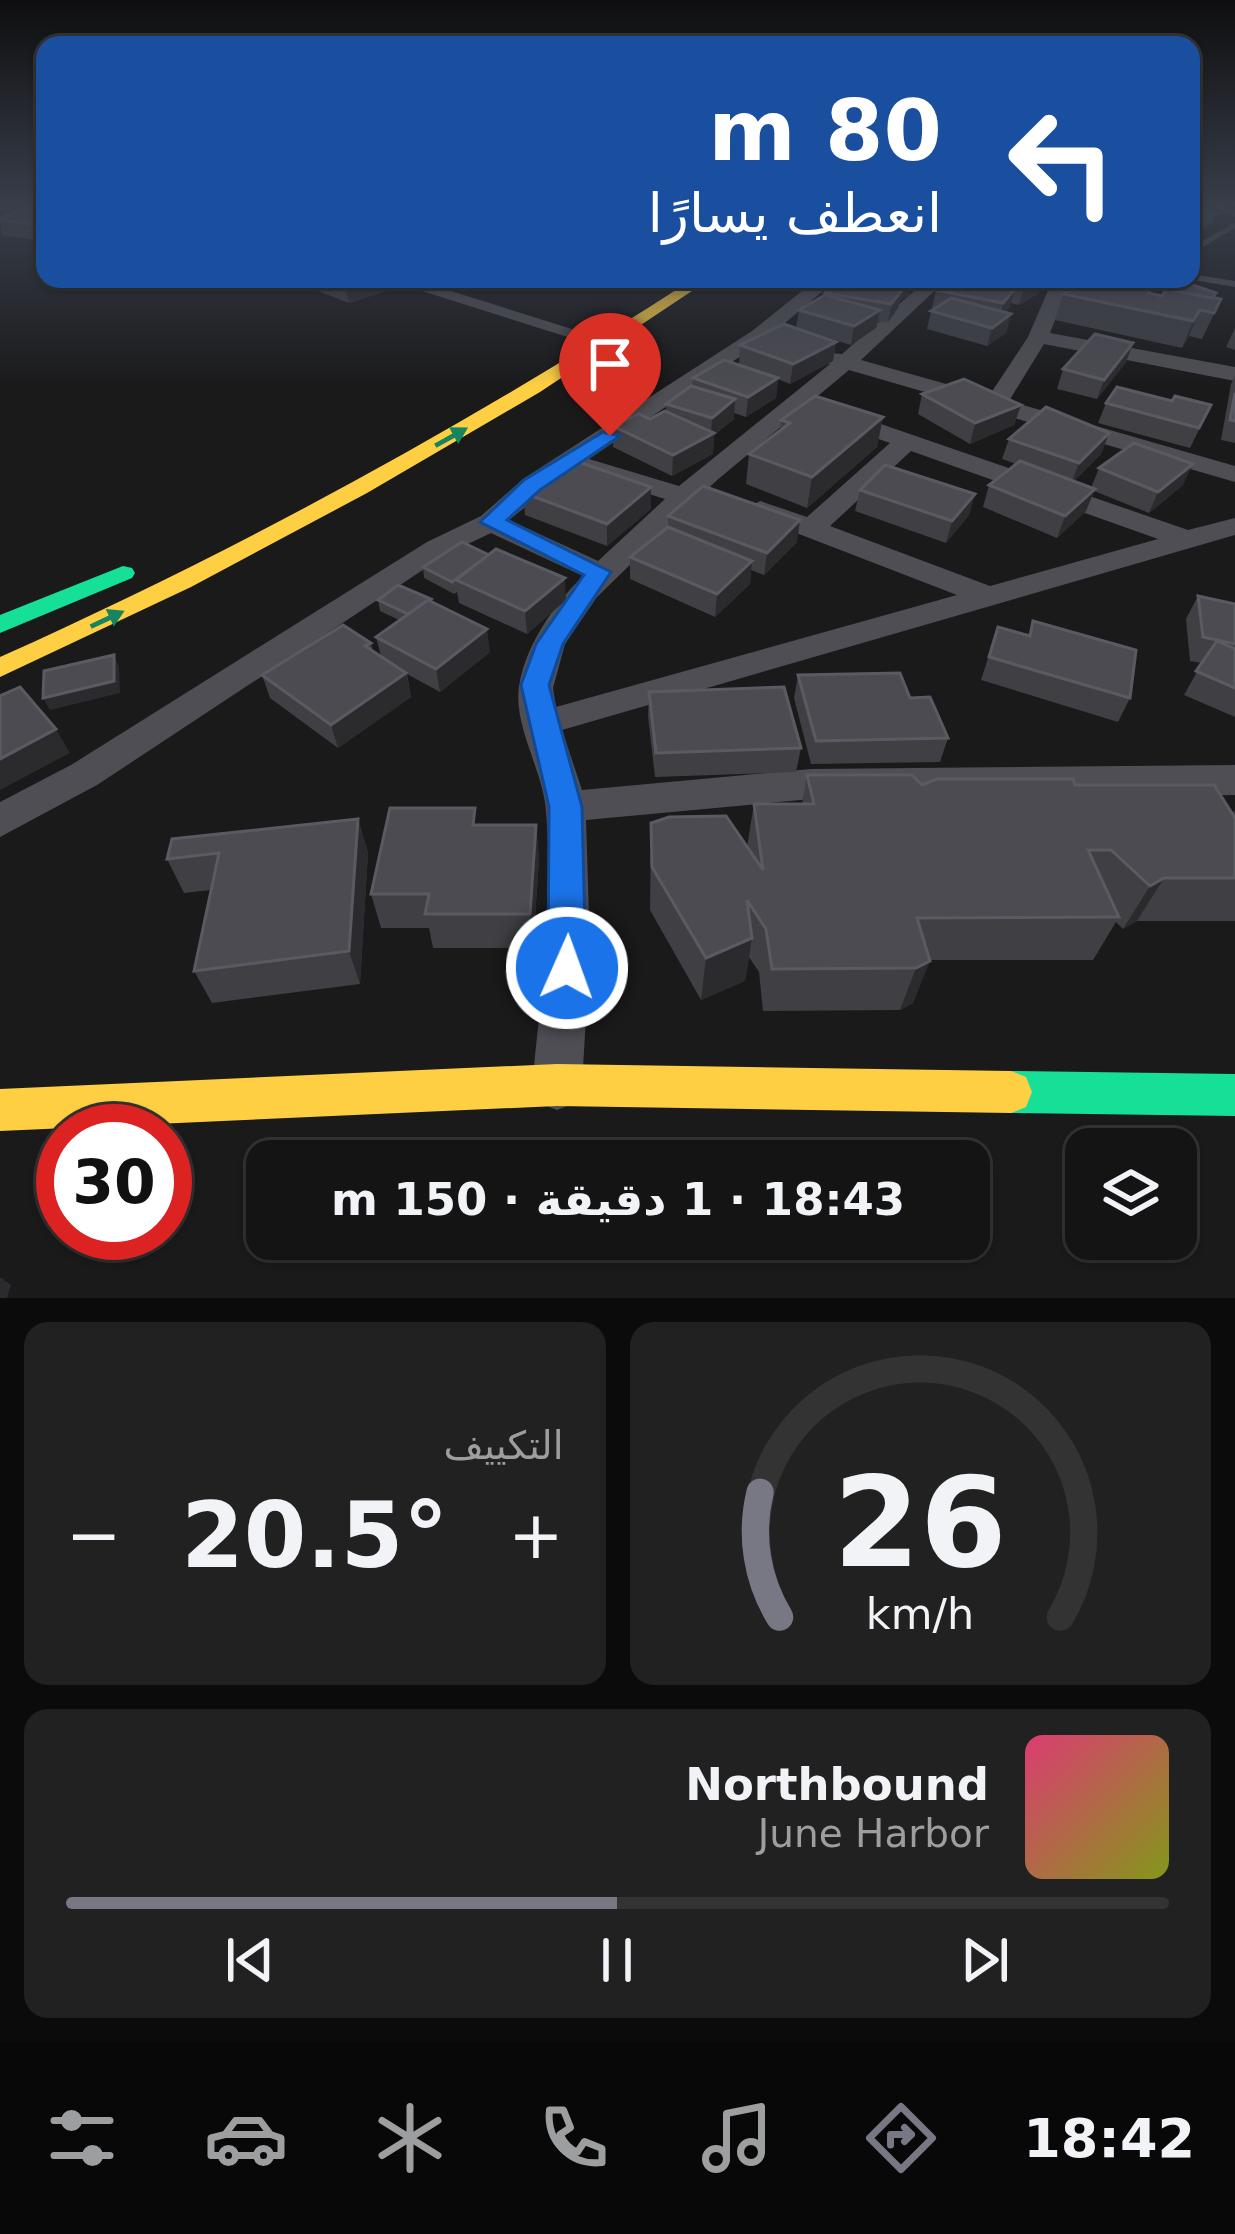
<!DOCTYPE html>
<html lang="ar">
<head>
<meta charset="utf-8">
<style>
	body { margin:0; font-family:"DejaVu Sans",Cairo,sans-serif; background:#212122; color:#f1f3f6; direction:rtl; height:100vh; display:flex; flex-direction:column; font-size:45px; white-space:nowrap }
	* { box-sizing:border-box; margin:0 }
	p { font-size:39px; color:#9d9ea0 }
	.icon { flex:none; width:66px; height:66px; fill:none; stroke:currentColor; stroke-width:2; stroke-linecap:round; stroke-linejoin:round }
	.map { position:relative; height:1298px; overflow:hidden; direction:ltr }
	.drawer { display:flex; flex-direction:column; gap:24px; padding:24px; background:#0b0b0b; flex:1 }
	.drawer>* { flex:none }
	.hud { position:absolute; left:36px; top:36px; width:1164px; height:252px; border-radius:24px; box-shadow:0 3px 9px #0004,0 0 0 3px #333334; direction:rtl; background:#1a4fa0; color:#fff; overflow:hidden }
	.fabs { position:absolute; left:1065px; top:1128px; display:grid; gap:24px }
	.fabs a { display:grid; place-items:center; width:132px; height:132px; border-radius:24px; background:#141414; box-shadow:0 3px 9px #0004,0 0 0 3px #333334; font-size:60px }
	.speed { position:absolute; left:36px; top:1104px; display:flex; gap:24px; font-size:60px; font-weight:700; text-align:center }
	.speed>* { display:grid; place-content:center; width:156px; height:156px; border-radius:50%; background:#141414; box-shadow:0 3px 9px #0004,0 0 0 3px #333334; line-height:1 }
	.speed .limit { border:18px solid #d22; background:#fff; color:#111 }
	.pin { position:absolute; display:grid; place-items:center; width:102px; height:102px; color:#fff; margin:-123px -51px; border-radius:50% 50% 50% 0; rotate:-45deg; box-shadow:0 0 12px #0007 }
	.pin .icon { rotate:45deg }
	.me { position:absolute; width:132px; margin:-66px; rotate:2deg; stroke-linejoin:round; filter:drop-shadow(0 0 9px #0008) }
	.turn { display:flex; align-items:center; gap:42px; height:252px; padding:0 60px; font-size:54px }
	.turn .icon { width:156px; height:156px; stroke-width:2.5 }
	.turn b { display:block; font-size:84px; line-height:102px }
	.big { font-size:90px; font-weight:700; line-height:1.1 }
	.drawer .card { flex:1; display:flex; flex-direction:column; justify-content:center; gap:18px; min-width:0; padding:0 42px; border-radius:24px; background:#212122 }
	.drawer .dial { align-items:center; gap:0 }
	.dial svg { height:312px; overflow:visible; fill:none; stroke:#333334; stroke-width:7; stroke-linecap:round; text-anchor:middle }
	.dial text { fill:#f1f3f6; stroke:none }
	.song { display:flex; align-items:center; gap:36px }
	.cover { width:144px; height:144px; border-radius:18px; background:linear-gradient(135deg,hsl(340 70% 55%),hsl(70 70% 35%)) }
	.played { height:12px; border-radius:6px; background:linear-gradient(90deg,#787884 50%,#333334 50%) }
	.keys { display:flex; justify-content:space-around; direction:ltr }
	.heat { display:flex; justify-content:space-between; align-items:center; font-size:66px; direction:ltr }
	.drawer .tiles { flex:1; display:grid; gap:24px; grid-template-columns:1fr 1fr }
	.card:last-child { grid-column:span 2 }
	.trip { position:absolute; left:246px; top:1140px; width:744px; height:120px; border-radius:24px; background:#141414; box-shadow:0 3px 9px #0004,0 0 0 3px #333334; font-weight:700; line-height:120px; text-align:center; direction:rtl }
	.menu { display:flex; height:192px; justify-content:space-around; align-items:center; background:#080808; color:#9d9ea0 }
	.menu .icon { width:84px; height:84px }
	.menu .on { color:#787884 }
	.menu b { font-size:54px; color:#f1f3f6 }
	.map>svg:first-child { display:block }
</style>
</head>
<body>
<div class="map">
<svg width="1235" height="1298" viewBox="0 0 1235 1298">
	<rect width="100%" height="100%" fill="#1a1a1b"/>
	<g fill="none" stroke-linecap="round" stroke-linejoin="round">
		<g fill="#4f4e54" fill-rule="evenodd">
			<polygon points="1213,205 1223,205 1235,212 1235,217"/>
			<polygon points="1235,223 1235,228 1191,254 1191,247"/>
			<polygon points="1191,274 1235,281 1235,287 1188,279 1191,279"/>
		</g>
		<g fill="#4f4e54" fill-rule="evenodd">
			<polygon points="384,279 413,279 591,335 574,339"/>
			<path d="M817,279h20l-71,60 -177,120 90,27 151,-122 -9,-2v-10l21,2 86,-75h19l-86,81 128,36 39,-59 25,-58h18l-21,54 185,34v14l-191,-37 -35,57 226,65v16l-386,-112 -133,111 -119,116 -32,47 -12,44 3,19 401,-112 -207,-80 -4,-6 14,-8 47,16 83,-74 -60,-21v-10h16l342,118 47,-12v17l-673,195 20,60 229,-21 424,-4v30l-424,4 -225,21 4,129 -8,136 -7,18 -18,7 -18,-7 -7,-18c9,-90 22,-183 14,-274 -3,-41 -33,-85 -27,-125 7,-42 35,-81 64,-110l-92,-43 -44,21 -350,231 -97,52v-35l71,-37 356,-223 54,-26 42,-37 229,-148zM911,451l247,88 -168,47 -160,-60zM572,470l93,29 -67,62 -89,-41z"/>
		</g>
		<g fill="#16e098" fill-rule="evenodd">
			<polygon points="123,566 132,568 135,573 132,578 0,633 0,615"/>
			<polygon points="1011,1071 1235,1074 1235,1116 1011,1113 996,1107 990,1092 996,1077"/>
		</g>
		<g fill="#ffcf43" fill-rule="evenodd">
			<path d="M693,279h17l-170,113 -173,101 -176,94 -191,90v-20c241,-108 471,-234 693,-378z"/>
			<polygon points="557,1064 1011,1071 1026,1077 1032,1092 1026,1107 1011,1113 557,1106 0,1131 0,1089"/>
		</g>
	</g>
	<g fill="#3f3f44">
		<polygon points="45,205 45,236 36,240 2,235 0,218"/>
		<polygon points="1191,205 1210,205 1203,211 1216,214 1213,222 1204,228 1191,225 1191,215 1198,211 1191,209"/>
		<polygon points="311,279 384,279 386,291 349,303 313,289"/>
		<polygon points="847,279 931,279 922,289 910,287 909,295 900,300 898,308 888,322 878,321 876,328 851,345 796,328 799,310 824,296 825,293"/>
		<polygon points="974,279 1044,279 1039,293 1019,305 1011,303 1005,313 1011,314 1006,333 987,346 927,329 931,311 935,308 932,308 936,290 973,281"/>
		<polygon points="1163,290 1216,293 1214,298 1221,299 1202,339 1189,336 1182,348 1055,320 1063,294 1149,293 1161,295"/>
		<polygon points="1235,328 1235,350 1226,347"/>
		<polygon points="836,342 833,361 790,384 778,379 776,398 746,417 734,413 734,419 714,435 713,454 672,476 613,447 613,426 650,419 666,411 666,404 692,386 693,378 760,372 739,364 740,345"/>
		<polygon points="1133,343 1126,362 1097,399 1057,389 1063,369"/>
		<polygon points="1235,376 1235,443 1221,440 1231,384"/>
		<polygon points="922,394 1021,405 1014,425 970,444 918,414"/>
		<polygon points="1106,403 1211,405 1190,448 1098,423"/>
		<polygon points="883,417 877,447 807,508 746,484 749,454 780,431 781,420"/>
		<polygon points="1109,433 1101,454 1074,481 1091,488 1099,468 1183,485 1149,513 1094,491 1086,511 1057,538 983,507 989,485 1016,464 1002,459 1009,439"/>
		<polygon points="651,487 651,509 607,546 525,515 524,493"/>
		<polygon points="860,490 975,494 969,515 946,543 855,511"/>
		<polygon points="668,516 797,542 764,575 751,570 750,584 715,617 630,579 630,557 668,527"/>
		<polygon points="423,567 566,600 527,634 459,603 457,592 454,594 424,578"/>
		<polygon points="1198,596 1235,604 1235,717 1184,695 1202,663 1190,661 1186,619"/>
		<polygon points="431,599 490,652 440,692 407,674 411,697 338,748 270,698 262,675 371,643 373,652 381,656 376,637 399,620 380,611 378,600"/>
		<polygon points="1033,621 1130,698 1118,722 981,680 998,627 1028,636"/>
		<polygon points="798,675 910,698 948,738 940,762 811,764 794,698"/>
		<polygon points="649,692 801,748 796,772 655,777 648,716"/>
		<polygon points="807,775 922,785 1075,785 1232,814 1235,810 1235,921 1137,921 1123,929 1116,922 1093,960 929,960 913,1003 900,1010 763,1011 759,972 749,957 745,981 701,1000 650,910 651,823 747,847 754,804 802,804"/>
		<polygon points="358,819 368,853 360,984 212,1003 194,971 211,890 184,893 167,859"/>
		<polygon points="478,825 536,825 539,859 533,948 433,948 429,928 381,928 371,894"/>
	</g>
	<g fill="#2b2b2e">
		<polygon points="45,218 45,236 36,240 30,224"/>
		<polygon points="366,279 384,279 386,291 349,303 345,286"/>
		<polygon points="909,279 912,279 909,295 900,300 898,308 888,322 896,287"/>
		<polygon points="1039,279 1044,279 1039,293 1019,305 1024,288"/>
		<polygon points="1015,289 1010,307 999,321 1003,303"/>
		<polygon points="880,310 876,328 851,345 854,326"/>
		<polygon points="1200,310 1189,336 1182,348 1193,321"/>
		<polygon points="1011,314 1006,333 987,346 992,328"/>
		<polygon points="836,342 833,361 790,384 793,364"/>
		<polygon points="1133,343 1126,362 1097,399 1104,380"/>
		<polygon points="778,378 776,398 746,417 748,397"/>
		<polygon points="735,399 734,419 714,435 713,454 672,476 673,455 711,435 712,418"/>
		<polygon points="1021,405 1014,425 970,444 975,423"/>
		<polygon points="883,417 877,447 807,508 812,477"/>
		<polygon points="1109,433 1101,454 1071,484 1079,463"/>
		<polygon points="1193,464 1183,485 1149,513 1158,492"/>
		<polygon points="651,487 651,509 607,546 607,524"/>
		<polygon points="1095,489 1086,511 1057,538 1065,516"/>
		<polygon points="975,494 969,515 946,543 952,521"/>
		<polygon points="800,520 797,542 764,575 767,553"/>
		<polygon points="752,561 750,584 715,617 717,594"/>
		<polygon points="565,578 566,600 527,634 525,611"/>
		<polygon points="487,629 490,652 440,692 436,669"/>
		<polygon points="114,655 119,667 120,693 50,710 43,698"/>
		<polygon points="406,673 411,697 338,748 331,725"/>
		<polygon points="56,729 70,753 0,790 0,759"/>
		<polygon points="358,819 368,853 360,984 349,951"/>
		<polygon points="536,825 539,859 533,948 530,914"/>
		<polygon points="1164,878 1137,921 1123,929 1150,886"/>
		<polygon points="752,938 745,981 701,1000 706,958"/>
		<polygon points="930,961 913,1003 900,1010 916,968"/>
		<polygon points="0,1277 11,1285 7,1298 0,1298"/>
	</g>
	<g fill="#4b4b51" stroke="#5a5a62" stroke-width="3">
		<polygon points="34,205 45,205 45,218 30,224 0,220 0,218"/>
		<polygon points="1198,210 1216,214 1207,220 1191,216"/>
		<polygon points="328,279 366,279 345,286"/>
		<polygon points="837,279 902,290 891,304 825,293"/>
		<polygon points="868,279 909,279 896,287"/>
		<polygon points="946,279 963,279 1015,289 1003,303 936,290"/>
		<polygon points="992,279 1039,279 1024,288"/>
		<polygon points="1085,279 1103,279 1151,289 1148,293 1162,296 1167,289 1221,299 1214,313 1200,310 1193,321 1063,294"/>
		<polygon points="1175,279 1216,293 1212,298 1167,289 1163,290"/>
		<polygon points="825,295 880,310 854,326 799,310"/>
		<polygon points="951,298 1011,314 992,328 931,311"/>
		<polygon points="784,324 836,342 793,364 740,345"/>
		<polygon points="1095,334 1133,343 1104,380 1063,369"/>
		<polygon points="724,360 778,378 748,397 693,378"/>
		<polygon points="964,379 1021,405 975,423 922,394"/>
		<polygon points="691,386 735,399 712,418 666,404"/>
		<polygon points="1117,387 1172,401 1175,396 1211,405 1199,428 1106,403"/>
		<polygon points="1235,393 1235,421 1230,420"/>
		<polygon points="815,396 883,417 812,477 749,454 790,423 781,420"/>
		<polygon points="1046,407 1109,433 1079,463 1009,439"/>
		<polygon points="665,411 714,433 673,455 613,426 639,414 650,419"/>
		<polygon points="1134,443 1193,464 1158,492 1099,468"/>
		<polygon points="570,459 651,487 607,524 524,493"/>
		<polygon points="1020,461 1095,489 1065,516 989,485"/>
		<polygon points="885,465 975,494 952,521 860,490"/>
		<polygon points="703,486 800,520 767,553 668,516"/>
		<polygon points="668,527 752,561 717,594 630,557"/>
		<polygon points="462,542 489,555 452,582 423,567"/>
		<polygon points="496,549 565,578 525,611 456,580"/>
		<polygon points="398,585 431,599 408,614 378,600"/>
		<polygon points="1198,596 1235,604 1235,644 1203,637"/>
		<polygon points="428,600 487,629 436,669 376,637"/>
		<polygon points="1033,621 1136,650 1130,698 989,657 998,627 1030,636"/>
		<polygon points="343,625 371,643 365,646 406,673 331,725 262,675"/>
		<polygon points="1217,641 1235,649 1235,688 1196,671"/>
		<polygon points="114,655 114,681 43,698 44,671"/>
		<polygon points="900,673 910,698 930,697 948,738 816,741 798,675"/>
		<polygon points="20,687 56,729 0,759 0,696"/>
		<polygon points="784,687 801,748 656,753 649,692"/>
		<polygon points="807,775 912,775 922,785 937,779 1073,779 1075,785 1214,785 1235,818 1235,878 1164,878 1150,886 1111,850 1088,850 1119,917 917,918 930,961 916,968 772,969 766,929 747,900 752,938 706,958 652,867 651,823 669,817 726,816 763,870 754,804 814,804"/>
		<polygon points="390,808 475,808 473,825 536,825 530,914 425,914 429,894 371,894"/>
		<polygon points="358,819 349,951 194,971 219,853 167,859 172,839"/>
	</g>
	<defs><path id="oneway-solid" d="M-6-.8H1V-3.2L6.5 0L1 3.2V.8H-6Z" transform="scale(3)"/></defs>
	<g fill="#16845e">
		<use href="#oneway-solid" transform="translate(451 437) rotate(-29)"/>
		<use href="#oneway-solid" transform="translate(107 619) rotate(-25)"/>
	</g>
	<linearGradient id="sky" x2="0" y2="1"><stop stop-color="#0e0e0f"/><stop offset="0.53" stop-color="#383e4a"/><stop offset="1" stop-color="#383e4a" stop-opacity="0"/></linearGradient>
	<rect width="1235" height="387" fill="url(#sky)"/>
	<polygon fill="#1a73e8" stroke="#114b97" stroke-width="3" points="603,432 620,436 540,490 507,520 611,572 563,644 549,685 582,807 586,968 580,980 567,985 553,980 548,968 549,807 521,685 536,644 584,575 480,522 524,480"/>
</svg>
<div class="fabs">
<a><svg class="icon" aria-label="layers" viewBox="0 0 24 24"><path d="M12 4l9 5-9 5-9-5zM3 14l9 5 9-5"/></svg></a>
</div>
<div class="speed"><div class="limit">30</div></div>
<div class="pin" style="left:610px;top:436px;background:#d93025"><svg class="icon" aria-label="arrive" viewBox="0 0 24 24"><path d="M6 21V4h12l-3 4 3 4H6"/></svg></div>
<svg class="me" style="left:567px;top:968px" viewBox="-20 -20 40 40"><circle r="17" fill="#1a73e8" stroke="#fff" stroke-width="3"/><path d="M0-11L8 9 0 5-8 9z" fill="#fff"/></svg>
<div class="trip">18:43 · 1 دقيقة · 150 m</div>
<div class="hud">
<div class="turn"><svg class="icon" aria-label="left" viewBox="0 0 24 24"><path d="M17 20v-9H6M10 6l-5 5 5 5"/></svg><div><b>80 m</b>انعطف يسارًا</div></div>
</div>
</div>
<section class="drawer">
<div class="tiles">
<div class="card dial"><svg viewBox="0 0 100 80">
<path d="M14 69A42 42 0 1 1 86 69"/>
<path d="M14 69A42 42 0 0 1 9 37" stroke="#787884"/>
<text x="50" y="56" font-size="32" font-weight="700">26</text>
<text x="50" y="72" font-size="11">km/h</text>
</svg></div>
<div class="card"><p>التكييف</p>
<div class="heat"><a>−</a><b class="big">20.5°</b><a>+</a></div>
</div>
<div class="card">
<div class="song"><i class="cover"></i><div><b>Northbound</b><p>June Harbor</p></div></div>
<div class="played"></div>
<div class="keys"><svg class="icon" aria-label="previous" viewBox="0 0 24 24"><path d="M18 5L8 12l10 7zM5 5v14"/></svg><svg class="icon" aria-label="pause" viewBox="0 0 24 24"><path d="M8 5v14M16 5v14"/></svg><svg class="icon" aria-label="next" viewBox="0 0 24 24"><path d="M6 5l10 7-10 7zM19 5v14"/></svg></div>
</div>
</div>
</section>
<nav class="menu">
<b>18:42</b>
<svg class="icon on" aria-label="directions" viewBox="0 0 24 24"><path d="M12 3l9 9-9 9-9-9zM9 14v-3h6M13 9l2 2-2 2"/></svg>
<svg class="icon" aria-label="music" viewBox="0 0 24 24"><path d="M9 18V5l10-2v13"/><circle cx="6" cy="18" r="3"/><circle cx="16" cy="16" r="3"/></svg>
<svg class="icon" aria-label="phone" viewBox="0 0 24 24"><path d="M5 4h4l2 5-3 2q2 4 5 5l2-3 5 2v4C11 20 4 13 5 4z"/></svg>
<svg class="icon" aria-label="climate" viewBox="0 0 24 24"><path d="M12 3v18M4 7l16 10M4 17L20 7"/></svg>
<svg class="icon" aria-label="car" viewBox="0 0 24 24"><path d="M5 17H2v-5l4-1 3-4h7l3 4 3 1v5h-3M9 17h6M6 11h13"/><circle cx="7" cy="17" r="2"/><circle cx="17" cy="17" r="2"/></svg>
<svg class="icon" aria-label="filters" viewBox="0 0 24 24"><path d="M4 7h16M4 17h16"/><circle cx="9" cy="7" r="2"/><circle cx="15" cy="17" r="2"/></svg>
</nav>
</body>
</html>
